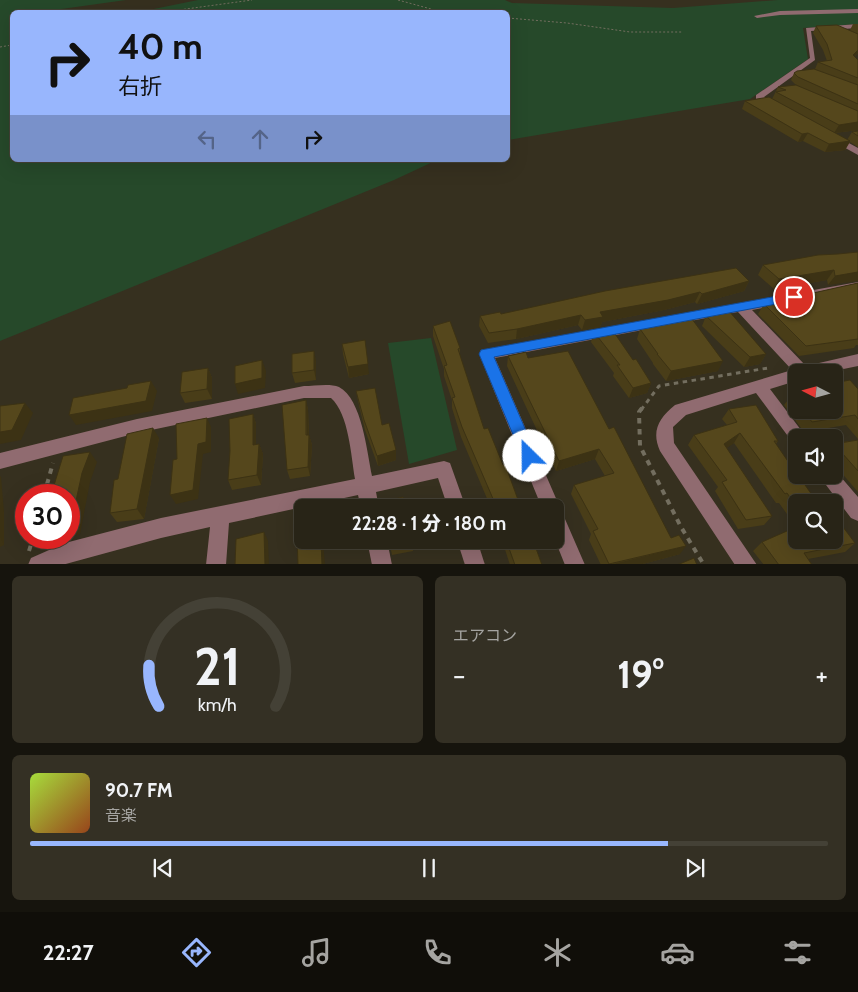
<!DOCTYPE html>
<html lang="ja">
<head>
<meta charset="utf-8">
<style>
	body { margin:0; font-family:Cabin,"Noto Sans JP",sans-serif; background:#343024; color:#f1f3f6; height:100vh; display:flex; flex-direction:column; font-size:19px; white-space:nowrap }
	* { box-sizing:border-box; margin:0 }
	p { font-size:16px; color:#a5a4a1 }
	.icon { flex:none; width:28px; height:28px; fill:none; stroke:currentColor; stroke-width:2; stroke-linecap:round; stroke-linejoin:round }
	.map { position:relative; height:564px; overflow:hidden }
	.sheet { display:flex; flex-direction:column; gap:12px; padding:12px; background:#16140d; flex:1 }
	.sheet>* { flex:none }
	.hud { position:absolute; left:10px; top:10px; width:500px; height:152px; border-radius:8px; box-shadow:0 5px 20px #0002,0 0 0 1px #444136; background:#98b6fd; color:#111; overflow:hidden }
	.needle { width:32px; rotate:276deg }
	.fabs { position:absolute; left:788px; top:364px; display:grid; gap:10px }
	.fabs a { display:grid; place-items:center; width:55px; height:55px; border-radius:8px; background:#282417; box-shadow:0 5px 20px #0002,0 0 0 1px #444136; font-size:25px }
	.speed { position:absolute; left:15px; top:484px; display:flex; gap:10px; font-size:25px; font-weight:700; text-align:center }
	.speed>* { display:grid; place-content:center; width:65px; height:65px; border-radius:50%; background:#282417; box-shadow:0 5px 20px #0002,0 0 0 1px #444136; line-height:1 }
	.speed .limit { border:8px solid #d22; background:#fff; color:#111 }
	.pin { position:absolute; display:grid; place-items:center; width:42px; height:42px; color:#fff; margin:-21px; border:2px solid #fff; border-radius:50%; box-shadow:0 1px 5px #0007 }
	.me { position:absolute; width:55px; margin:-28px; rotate:337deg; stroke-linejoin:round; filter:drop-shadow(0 0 4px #0008) }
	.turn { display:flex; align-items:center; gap:18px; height:105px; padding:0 25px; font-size:22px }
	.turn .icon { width:65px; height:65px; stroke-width:2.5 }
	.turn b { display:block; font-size:35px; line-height:42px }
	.lanes { display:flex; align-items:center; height:48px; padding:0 25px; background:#0003; justify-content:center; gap:25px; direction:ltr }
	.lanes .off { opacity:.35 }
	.big { font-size:38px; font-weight:800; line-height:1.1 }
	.sheet .widget { flex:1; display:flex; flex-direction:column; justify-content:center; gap:8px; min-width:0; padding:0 18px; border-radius:8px; background:#343024 }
	.sheet .dial { align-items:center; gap:0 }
	.dial svg { height:130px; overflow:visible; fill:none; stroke:#444136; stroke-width:7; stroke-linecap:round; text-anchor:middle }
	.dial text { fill:#f1f3f6; stroke:none }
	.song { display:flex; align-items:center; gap:15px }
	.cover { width:60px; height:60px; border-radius:8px; background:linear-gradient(135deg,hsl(80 70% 55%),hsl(20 70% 35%)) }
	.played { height:5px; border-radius:2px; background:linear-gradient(90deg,#98b6fd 80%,#444136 80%) }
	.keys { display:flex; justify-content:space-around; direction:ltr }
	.heat { display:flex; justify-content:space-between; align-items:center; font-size:28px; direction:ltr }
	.sheet .tiles { flex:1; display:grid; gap:12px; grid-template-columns:1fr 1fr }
	.widget:last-child { grid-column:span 2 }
	.trip { position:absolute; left:294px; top:499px; width:270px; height:50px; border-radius:8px; background:#282417; box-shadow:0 5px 20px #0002,0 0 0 1px #444136; font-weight:800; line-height:50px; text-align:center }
	.tabs { display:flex; height:80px; justify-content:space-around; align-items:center; background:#100e09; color:#a5a4a1 }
	.tabs .icon { width:35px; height:35px }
	.tabs .selected { color:#98b6fd }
	.tabs b { font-size:22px; color:#f1f3f6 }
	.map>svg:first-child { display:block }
</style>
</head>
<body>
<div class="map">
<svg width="858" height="565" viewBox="0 0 858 565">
	<rect width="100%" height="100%" fill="#36301f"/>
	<g fill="#26492a">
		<polygon points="0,0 126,0 40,12 12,12 12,160 437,160 394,180 0,341"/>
		<polygon points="198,0 505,0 512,3 673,8 778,0 858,0 858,24 803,28 808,59 750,99 508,140 508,12 139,12"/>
		<polygon points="431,338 457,450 409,464 388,343"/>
	</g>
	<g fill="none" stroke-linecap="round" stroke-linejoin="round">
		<g stroke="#736e5f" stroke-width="1" stroke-dasharray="2 2" stroke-linecap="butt">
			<polyline points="398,0 442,12"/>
			<polyline points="164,12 252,0"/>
			<polyline points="508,18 567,23 630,32 682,32"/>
			<polyline points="0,47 12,45"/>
		</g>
		<polyline stroke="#736e5f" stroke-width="3" stroke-dasharray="4.5 4.5" stroke-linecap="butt" points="641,410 659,386 768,368"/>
		<g stroke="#736e5f" stroke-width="4" stroke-dasharray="5.5 5.5" stroke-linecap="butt">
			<polyline points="642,408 639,412 640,446 681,527 704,565"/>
			<polyline points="44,495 53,463"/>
			<polyline points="29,551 33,538"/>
		</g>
		<g fill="#906b70" fill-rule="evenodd">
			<polygon points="858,9 858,13 780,15 757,18 754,16 780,11"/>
			<polygon points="858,24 858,28 811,31 815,60 764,97 778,104 778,108 772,108 756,99 756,95 810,58 806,28"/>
			<polygon points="834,135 858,148 858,155 831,140 830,138"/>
			<path d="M858,282v8l-106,20 54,56 52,-12v12l-29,6h-33v9l-26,8 37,49h-11v6l-3,-1 -37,-50 -70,22 -13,12 1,16 83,122h-22l-75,-114c-9,-20 -1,-33 15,-46l117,-35 -54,-58 -243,46 90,207h-20l-10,-25v-32h-13l-63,-154 2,-4z"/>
			<path d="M304,386c10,0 26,-3 35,1 23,12 28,65 33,89l72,-15 6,2 16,45h-18l-10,-30 -62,14 3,16h-18l-3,-13 -129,28 -3,42h-20l4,-38 -49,11 -99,27h-34l3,-7 34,-15 96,-25 194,-39c-4,-23 -6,-65 -24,-81h-27l-167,35 -137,36v-16l137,-34z"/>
			<polygon points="834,469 858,497 858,521 851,518 823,481 820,475 834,475"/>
			<polygon points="367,540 387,540 392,565 372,565"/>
			<polygon points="457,540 477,540 485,565 465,565"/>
		</g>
	</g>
	<g fill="#493d18">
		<polygon points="853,24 858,24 858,53 854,57 858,60 858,130 835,133 847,140 852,132 858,131 858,147 850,142 845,150 825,152 803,141 798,142 742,109 745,101 772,99 778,87 800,87 795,84 791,80 794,73 815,69 818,62 827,61 823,50 813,33 816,26 850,30"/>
		<polygon points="858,252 828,285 827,280 774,289 758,275 763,265"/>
		<polygon points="749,281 744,291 697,304 695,302 664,310 602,322 600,327 582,330 578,325 516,339 488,343 479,326 480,316 501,314"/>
		<polygon points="858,283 858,345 856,345 854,348 799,356 758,314 764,304"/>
		<polygon points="706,316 766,354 760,364 744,367 702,326"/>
		<polygon points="433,326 460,348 460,356 484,429 521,508 491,508 461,437 452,408 452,400 444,376 444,369 433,336"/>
		<polygon points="640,329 718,371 666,381 653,364 653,363 637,339"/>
		<polygon points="594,332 633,360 651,383 647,393 629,398 613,376 614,373 591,342"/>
		<polygon points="342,344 369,374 349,378 343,354"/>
		<polygon points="508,356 528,358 609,429 680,554 639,565 601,565 589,540 591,534 571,494 574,485 605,476 595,459 556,471 507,366"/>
		<polygon points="316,361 316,380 295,383 292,373"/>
		<polygon points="208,368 212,378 212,399 185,403 180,393"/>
		<polygon points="858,389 858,439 846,425 804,432 784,405 792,395 796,394 796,410 834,410"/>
		<polygon points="356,391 382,425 396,460 378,466 365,430 358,401"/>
		<polygon points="306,400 308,410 309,435 312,445 310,476 290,479 287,470"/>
		<polygon points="729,409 778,441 776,444 796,502 796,521 792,521 779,503 776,503 734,443 726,448 772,516 764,525 738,529 715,491 718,487 688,445 694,435 727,425 722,419"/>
		<polygon points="253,414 256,424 256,445 259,444 263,454 261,485 232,490 228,480"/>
		<polygon points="159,438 144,519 117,522 110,513 118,479"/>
		<polygon points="858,440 858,492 834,464 834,443"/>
		<polygon points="389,540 412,540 413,551 392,555"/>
		<polygon points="502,540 533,540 542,565 510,565"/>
		<polygon points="762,542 855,543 845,552 808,559 812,565 764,565 753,551"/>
	</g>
	<g fill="#3c3214">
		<polygon points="858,50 858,53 849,62 853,55"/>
		<polygon points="858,122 858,130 834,133 839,125"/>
		<polygon points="808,133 803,141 798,142 802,134"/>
		<polygon points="850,141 845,150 825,152 829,144"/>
		<polygon points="834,270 827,280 774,289 779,279"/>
		<polygon points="858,272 858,281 828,285 835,276"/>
		<polygon points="749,281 744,291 697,304 702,294"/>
		<polygon points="700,292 695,302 664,310 602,322 600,327 582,330 585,320 600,312"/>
		<polygon points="581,315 578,325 516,339 517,329"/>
		<polygon points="365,340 369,374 349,378 348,367"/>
		<polygon points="314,351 316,361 316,380 314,370"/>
		<polygon points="766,354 760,364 744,367 750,357"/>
		<polygon points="262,360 266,371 265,388 238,394 235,384"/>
		<polygon points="723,361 718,371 666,381 671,371"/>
		<polygon points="208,368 212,378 212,399 207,389"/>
		<polygon points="151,381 157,391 152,411 76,425 69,415"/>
		<polygon points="651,383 647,393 629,398 633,388"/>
		<polygon points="306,400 308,410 309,439 309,435 312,445 310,476 308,467"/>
		<polygon points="25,403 33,413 21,440 0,444 0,432"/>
		<polygon points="253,414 256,424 256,455 253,445"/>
		<polygon points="207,418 211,427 211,452 203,454 198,499 176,504 170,495 198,444"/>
		<polygon points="153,428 159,438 144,519 137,509"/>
		<polygon points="740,433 734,443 718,454 724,444"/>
		<polygon points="259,444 263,454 261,485 257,475"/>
		<polygon points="599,449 595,459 556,471 559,461"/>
		<polygon points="396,450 396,460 378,466 377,456"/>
		<polygon points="90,452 97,462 90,482 80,534 69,537 69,525 82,473"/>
		<polygon points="0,476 1,477 4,512 4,545 0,547"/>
		<polygon points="264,532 268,541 269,565 265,565"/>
		<polygon points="45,538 66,538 50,542"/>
		<polygon points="321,540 323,540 323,541 325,565 322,565"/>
		<polygon points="686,546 680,554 639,565 609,565"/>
	</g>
	<g fill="#55471c" stroke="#3c3214">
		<polygon points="837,25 858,34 858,50 853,55 858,60 858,78 818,62 832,60 827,44 816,26"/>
		<polygon points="814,69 858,85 858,104 798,77 794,73 797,71"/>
		<polygon points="796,85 858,111 858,122 839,125 776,92 786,90 778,87"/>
		<polygon points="769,97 850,141 829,144 808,133 802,134 745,101"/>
		<polygon points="858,131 858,136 852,132"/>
		<polygon points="858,252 858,272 835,276 834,270 779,279 763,265 818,255 838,254"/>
		<polygon points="736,268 749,281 702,294 700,292 668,300 600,312 603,317 585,320 581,315 517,329 489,333 480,316 500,312 501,314 605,291"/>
		<polygon points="858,283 858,339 806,346 764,304"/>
		<polygon points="729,311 766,354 750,357 706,316"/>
		<polygon points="692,319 723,361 671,371 657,354 658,354 640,329"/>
		<polygon points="450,321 460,348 458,349 484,429 488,428 503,465 505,464 521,508 497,508 462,427 452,398 455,397 444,366 447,365 433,326"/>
		<polygon points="611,328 633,360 636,359 651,383 633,388 617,365 620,365 594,332"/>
		<polygon points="365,340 368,364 348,367 342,344"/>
		<polygon points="314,351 314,370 292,373 292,354"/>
		<polygon points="568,351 609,429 614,427 671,538 679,535 686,546 609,564 593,531 598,529 574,485 614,473 599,449 559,461 508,356 526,352 528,358"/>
		<polygon points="262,360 262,378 235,384 235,366"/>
		<polygon points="208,368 207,389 180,393 182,372"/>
		<polygon points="850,380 858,389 858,419 855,415 812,422 803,410 834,410 834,383"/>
		<polygon points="151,381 146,401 69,415 73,398 127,388 128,385"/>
		<polygon points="375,388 382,425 389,423 396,450 377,456 364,420 356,391"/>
		<polygon points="796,394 796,401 792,395"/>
		<polygon points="306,400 306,435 309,435 308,467 287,470 282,405"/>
		<polygon points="25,403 12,430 0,432 0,406"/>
		<polygon points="756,405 778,441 774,441 796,473 796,475 798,475 817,502 796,502 796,506 787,493 785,494 740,433 724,444 772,516 746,520 722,482 727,480 694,435 737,422 729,409"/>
		<polygon points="253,414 253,445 259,444 257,475 228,480 230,451 229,419"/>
		<polygon points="207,418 206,442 198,444 193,490 170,495 173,460 177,459 176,424"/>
		<polygon points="153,428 137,509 110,513 114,480 118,479 127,434"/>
		<polygon points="858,440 858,471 834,444"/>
		<polygon points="90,452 82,473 71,524 69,525 69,495 51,495 63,456"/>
		<polygon points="403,497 405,508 378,508 378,503"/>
		<polygon points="834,515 855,543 804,553 812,565 779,565 762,542 796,527 796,540 834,540"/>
		<polygon points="264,532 265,565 235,565 236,539"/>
		<polygon points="302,536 302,540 321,540 322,565 298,565 297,537"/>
		<polygon points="390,540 412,540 412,542 391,546"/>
		<polygon points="506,540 533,540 542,565 515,565"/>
		<polygon points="694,558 697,565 677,565"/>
	</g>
	<polygon fill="#1a73e8" stroke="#114b97" points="794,293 798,294 800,297 798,300 494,357 537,456 535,461 529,463 524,461 522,456 479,354 481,350 486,349"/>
</svg>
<div class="fabs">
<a><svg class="needle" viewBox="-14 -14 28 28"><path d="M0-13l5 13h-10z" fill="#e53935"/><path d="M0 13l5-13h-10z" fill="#a5a4a1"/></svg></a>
<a><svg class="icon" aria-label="sound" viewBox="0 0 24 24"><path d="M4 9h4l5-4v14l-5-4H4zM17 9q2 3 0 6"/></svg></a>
<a><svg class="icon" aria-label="search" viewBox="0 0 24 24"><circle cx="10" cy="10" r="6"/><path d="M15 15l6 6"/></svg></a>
</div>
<div class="speed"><div class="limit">30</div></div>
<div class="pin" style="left:794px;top:297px;background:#d93025"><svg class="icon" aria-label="arrive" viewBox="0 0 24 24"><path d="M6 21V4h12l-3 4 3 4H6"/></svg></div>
<svg class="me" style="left:529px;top:456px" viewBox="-20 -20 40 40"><circle r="19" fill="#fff"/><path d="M0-13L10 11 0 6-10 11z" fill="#1a73e8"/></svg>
<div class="trip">22:28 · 1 分 · 180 m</div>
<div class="hud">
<div class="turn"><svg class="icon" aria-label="right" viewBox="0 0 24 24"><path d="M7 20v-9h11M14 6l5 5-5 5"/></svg><div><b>40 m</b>右折</div></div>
<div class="lanes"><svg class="icon off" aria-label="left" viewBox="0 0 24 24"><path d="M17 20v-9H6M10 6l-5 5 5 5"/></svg><svg class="icon off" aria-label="ahead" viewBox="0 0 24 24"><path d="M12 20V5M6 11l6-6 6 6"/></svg><svg class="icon" aria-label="right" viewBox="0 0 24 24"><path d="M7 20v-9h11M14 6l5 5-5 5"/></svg></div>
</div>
</div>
<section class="sheet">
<div class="tiles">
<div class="widget dial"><svg viewBox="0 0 100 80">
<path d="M14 69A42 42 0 1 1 86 69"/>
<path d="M14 69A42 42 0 0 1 8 44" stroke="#98b6fd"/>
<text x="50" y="56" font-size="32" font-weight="700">21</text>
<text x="50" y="72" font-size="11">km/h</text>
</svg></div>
<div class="widget"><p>エアコン</p>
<div class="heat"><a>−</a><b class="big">19°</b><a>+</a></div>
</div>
<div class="widget">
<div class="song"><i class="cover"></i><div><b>90.7 FM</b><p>音楽</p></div></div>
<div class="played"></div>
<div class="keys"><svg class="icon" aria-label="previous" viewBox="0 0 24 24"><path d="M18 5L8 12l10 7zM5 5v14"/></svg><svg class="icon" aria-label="pause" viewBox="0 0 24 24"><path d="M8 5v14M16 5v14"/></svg><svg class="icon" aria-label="next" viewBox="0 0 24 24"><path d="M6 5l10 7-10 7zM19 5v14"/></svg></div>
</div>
</div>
</section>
<nav class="tabs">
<b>22:27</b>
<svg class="icon selected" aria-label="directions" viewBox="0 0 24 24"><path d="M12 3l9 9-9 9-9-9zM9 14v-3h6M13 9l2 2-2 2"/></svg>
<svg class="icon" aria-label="music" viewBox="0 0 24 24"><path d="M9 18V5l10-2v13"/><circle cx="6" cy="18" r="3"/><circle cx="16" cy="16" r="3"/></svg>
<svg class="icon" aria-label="phone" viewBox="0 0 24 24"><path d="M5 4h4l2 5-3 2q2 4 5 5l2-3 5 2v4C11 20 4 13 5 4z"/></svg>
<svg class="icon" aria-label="climate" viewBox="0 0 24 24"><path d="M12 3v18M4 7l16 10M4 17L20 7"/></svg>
<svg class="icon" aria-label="car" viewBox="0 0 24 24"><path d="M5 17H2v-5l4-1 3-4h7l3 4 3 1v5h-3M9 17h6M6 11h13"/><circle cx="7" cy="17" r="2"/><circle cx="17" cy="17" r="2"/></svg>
<svg class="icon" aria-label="filters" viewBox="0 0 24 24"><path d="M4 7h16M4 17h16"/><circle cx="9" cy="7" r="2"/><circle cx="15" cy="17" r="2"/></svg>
</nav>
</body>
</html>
